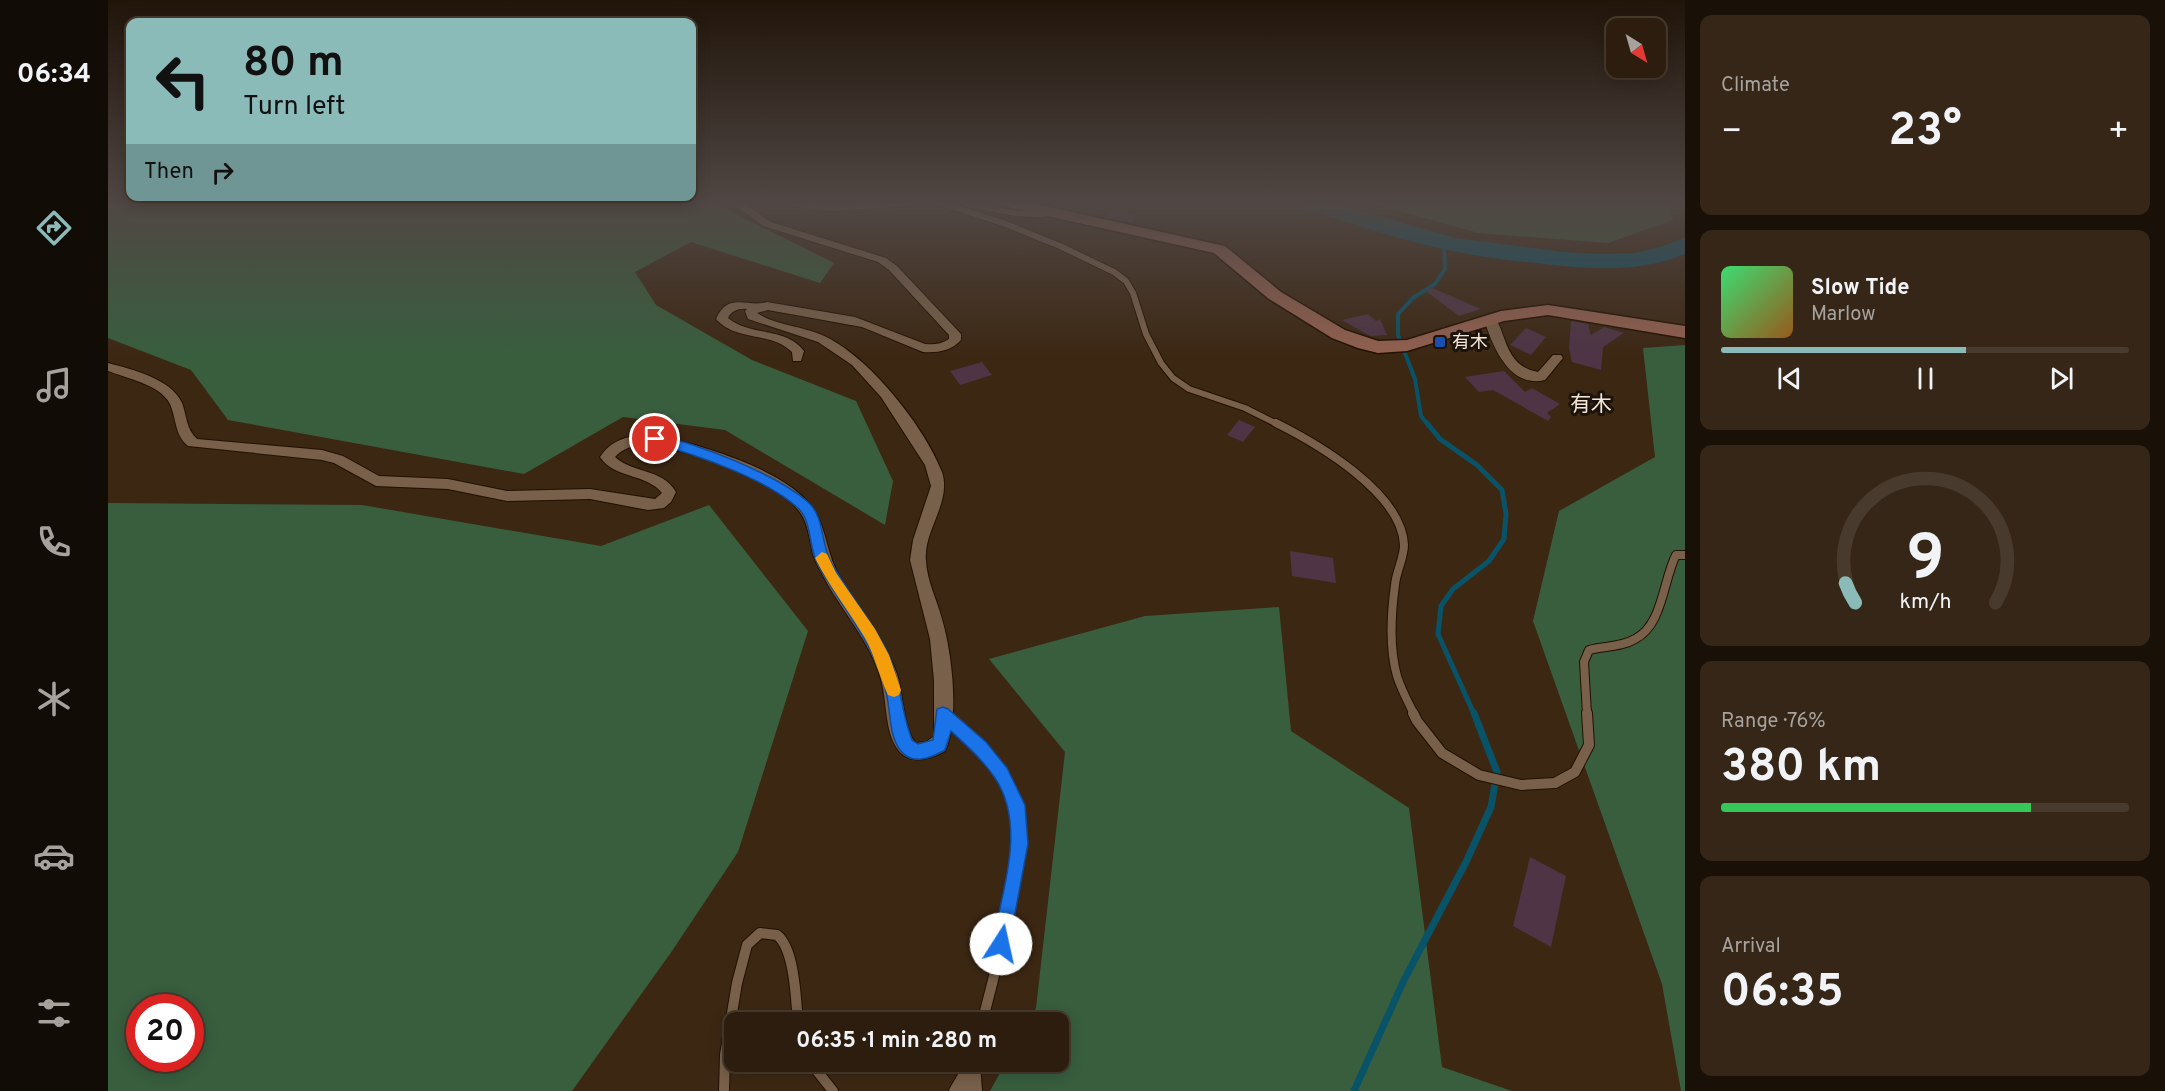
<!DOCTYPE html>
<html lang="en">
<head>
<meta charset="utf-8">
<style>
	body { margin:0; font-family:Overpass,"Noto Sans TC",sans-serif; background:#352617; color:#f1f3f6; height:100vh; display:flex; flex-direction:column; font-size:22px; white-space:nowrap }
	* { box-sizing:border-box; margin:0 }
	p { font-size:20px; color:#a7a29e }
	.icon { flex:none; width:33px; height:33px; fill:none; stroke:currentColor; stroke-width:2; stroke-linecap:round; stroke-linejoin:round }
	.map { position:relative; flex:1; overflow:hidden }
	.drawer { display:flex; flex-direction:column; gap:15px; padding:15px; background:#191008; width:480px }
	.drawer>* { flex:none }
	.top-card { position:absolute; left:18px; top:18px; width:570px; height:183px; border-radius:12px; box-shadow:0 3px 15px #0003,0 0 0 2px #483b2e; background:#8bbbb9; color:#111; overflow:hidden }
	.needle { width:39px; rotate:143deg }
	.fabs { position:absolute; left:1498px; top:18px; display:grid; gap:12px }
	.fabs a { display:grid; place-items:center; width:60px; height:60px; border-radius:12px; background:#2d1d0e; box-shadow:0 3px 15px #0003,0 0 0 2px #483b2e; font-size:30px }
	.speed { position:absolute; left:18px; top:994px; display:flex; gap:12px; font-size:30px; font-weight:700; text-align:center }
	.speed>* { display:grid; place-content:center; width:78px; height:78px; border-radius:50%; background:#2d1d0e; box-shadow:0 3px 15px #0003,0 0 0 2px #483b2e; line-height:1 }
	.speed .limit { border:9px solid #d22; background:#fff; color:#111 }
	.pin { position:absolute; display:grid; place-items:center; width:51px; height:51px; color:#fff; margin:-26px; border:3px solid #fff; border-radius:50%; box-shadow:0 2px 6px #0007 }
	.me { position:absolute; width:66px; margin:-33px; rotate:10deg; stroke-linejoin:round; filter:drop-shadow(0 0 4px #0008) }
	.turn { display:flex; align-items:center; gap:21px; height:126px; padding:0 18px; font-size:27px }
	.turn .icon { width:78px; height:78px; stroke-width:2.5 }
	.turn b { display:block; font-size:42px; line-height:51px }
	.then { display:flex; align-items:center; height:57px; padding:0 18px; background:#0003; gap:12px; font-size:22px }
	.big { font-size:45px; font-weight:700; line-height:1.1 }
	.drawer .card { flex:1; display:flex; flex-direction:column; justify-content:center; gap:9px; min-width:0; padding:0 21px; border-radius:12px; background:#352617 }
	.drawer .dial { align-items:center; gap:0 }
	.dial svg { height:156px; overflow:visible; fill:none; stroke:#483b2e; stroke-width:7; stroke-linecap:round; text-anchor:middle }
	.dial text { fill:#f1f3f6; stroke:none }
	.song { display:flex; align-items:center; gap:18px }
	.cover { width:72px; height:72px; border-radius:9px; background:linear-gradient(135deg,hsl(140 70% 55%),hsl(30 70% 35%)) }
	.played { height:6px; border-radius:3px; background:linear-gradient(90deg,#8bbbb9 60%,#483b2e 60%) }
	.keys { display:flex; justify-content:space-around; direction:ltr }
	.heat { display:flex; justify-content:space-between; align-items:center; font-size:33px; direction:ltr }
	.charge { height:9px; border-radius:4px; background:linear-gradient(90deg,#34c759 76%,#483b2e 0) }
	.trip { position:absolute; left:616px; top:1012px; width:345px; height:60px; border-radius:12px; background:#2d1d0e; box-shadow:0 3px 15px #0003,0 0 0 2px #483b2e; font-weight:700; line-height:60px; text-align:center }
	main { display:flex; flex:1; min-height:0 }
	.dock { display:flex; flex-direction:column; width:108px; justify-content:space-around; align-items:center; background:#120c06; color:#a7a29e }
	.dock .icon { width:42px; height:42px }
	.dock .selected { color:#8bbbb9 }
	.dock b { font-size:27px; color:#f1f3f6 }
	.map>svg:first-child { display:block }
</style>
</head>
<body>
<main>
<nav class="dock">
<b>06:34</b>
<svg class="icon selected" aria-label="directions" viewBox="0 0 24 24"><path d="M12 3l9 9-9 9-9-9zM9 14v-3h6M13 9l2 2-2 2"/></svg>
<svg class="icon" aria-label="music" viewBox="0 0 24 24"><path d="M9 18V5l10-2v13"/><circle cx="6" cy="18" r="3"/><circle cx="16" cy="16" r="3"/></svg>
<svg class="icon" aria-label="phone" viewBox="0 0 24 24"><path d="M5 4h4l2 5-3 2q2 4 5 5l2-3 5 2v4C11 20 4 13 5 4z"/></svg>
<svg class="icon" aria-label="climate" viewBox="0 0 24 24"><path d="M12 3v18M4 7l16 10M4 17L20 7"/></svg>
<svg class="icon" aria-label="car" viewBox="0 0 24 24"><path d="M5 17H2v-5l4-1 3-4h7l3 4 3 1v5h-3M9 17h6M6 11h13"/><circle cx="7" cy="17" r="2"/><circle cx="17" cy="17" r="2"/></svg>
<svg class="icon" aria-label="filters" viewBox="0 0 24 24"><path d="M4 7h16M4 17h16"/><circle cx="9" cy="7" r="2"/><circle cx="15" cy="17" r="2"/></svg>
</nav>
<div class="map">
<svg width="1577" height="1091" viewBox="0 0 1577 1091">
	<rect width="100%" height="100%" fill="#3c2713"/>
	<g fill="#385e3e" fill-rule="evenodd">
		<polygon points="0,203 606,203 726,263 712,283 583,242 527,272 548,305 644,360 748,401 785,481 777,525 617,430 515,417 416,474 120,420 83,370 0,338"/>
		<polygon points="1261,203 1561,203 1565,220 1500,243 1371,233"/>
		<polygon points="1577,345 1577,1091 1573,1091 1554,984 1425,621 1451,511 1547,457 1535,348"/>
		<path d="M0,503l254,2 239,41 108,-41 99,126 -70,221 -66,99 -100,140h-464zM32,1008h50v51h-50z"/>
		<polygon points="1171,607 1183,731 1301,808 1334,1067 1404,1091 882,1091 898,1062 951,1062 951,1023 920,1023 928,1008 957,752 881,659 1037,616"/>
	</g>
	<g fill="none" stroke-linecap="round" stroke-linejoin="round">
		<polyline stroke="#095368" stroke-width="4" points="1320,425 1313,416 1307,379 1290,335 1290,314 1305,298 1327,284 1337,269 1336,243"/>
		<polyline stroke="#095368" stroke-width="5" points="1319,423 1332,439 1369,465 1394,490 1398,514 1396,539 1381,561 1345,589 1333,606 1330,634 1366,714"/>
		<polyline stroke="#095368" stroke-width="7" points="1246,1091 1296,980 1358,862 1383,807 1389,772 1366,713"/>
		<path fill="#095368" fill-rule="evenodd" d="M1192,203h34l122,35 108,14 36,2 35,-1 25,-6 25,-9v16c-44,19 -94,15 -141,10 -28,-3 -58,-6 -86,-12 -53,-10 -104,-28 -155,-44z"/>
	</g>
	<g fill="#4e3445">
		<polygon points="1003,210 1010,211 1030,215 1024,223 997,217"/>
		<polygon points="1322,287 1373,309 1351,316 1319,292"/>
		<polygon points="1260,314 1268,321 1272,319 1279,335 1262,336 1234,320"/>
		<polygon points="1463,321 1480,324 1483,335 1496,327 1516,333 1495,347 1493,370 1464,362 1461,348"/>
		<polygon points="1418,328 1438,337 1423,355 1402,345"/>
		<polygon points="874,362 884,375 852,385 842,371"/>
		<polygon points="1396,371 1417,392 1424,388 1452,404 1439,413 1443,417 1440,421 1385,390 1371,392 1357,377"/>
		<polygon points="1131,420 1147,427 1135,442 1119,435"/>
		<polygon points="1182,551 1225,558 1228,583 1184,576"/>
		<polygon points="1422,857 1458,876 1443,947 1405,926"/>
	</g>
	<g fill="none" stroke-linecap="round" stroke-linejoin="round">
		<defs>
			<polyline id="lane-far2" points="833,203 895,223 952,246 1006,272 1018,281 1025,293 1038,334 1053,363 1065,378 1081,389 1137,408 1171,425"/>
			<g id="lane-far1">
				<path d="M1168,423c42,21 126,70 128,122 0,13 -8,27 -9,40 -4,29 -6,63 2,91 4,13 11,26 17,38"/>
				<path d="M1479,714l-3,-52 5,-12c15,-4 33,-3 46,-11 28,-14 28,-59 41,-84h9"/>
			</g>
			<g id="lane">
				<polyline points="1305,713 1309,721 1334,753 1371,775 1413,785 1447,783 1467,772 1481,745 1479,713"/>
				<path d="M838,717c25,22 54,44 66,76 20,52 -16,174 -30,230"/>
				<polyline points="702,1062 725,1091"/>
				<path d="M616,1091l1,-36 12,-72 10,-38 13,-12 17,2c18,14 19,66 21,88"/>
				<polyline points="846,1091 863,1062"/>
			</g>
			<g id="street">
				<path d="M624,203h12l27,19 115,36 11,8 64,68v6c-10,11 -24,13 -38,12l-61,-25 -94,-17 -11,3c18,12 45,13 65,22 46,20 102,91 120,137 10,31 -19,58 -16,89 1,20 11,39 16,58 10,34 18,100 3,132 -13,7 -33,15 -46,0 -16,-20 -11,-54 -20,-78 -11,-33 -35,-60 -52,-90 -5,-10 -11,-19 -14,-29 -3,-12 -4,-24 -9,-35 -14,-31 -89,-59 -121,-67 -23,-6 -50,-14 -68,5 19,17 47,11 61,35l-5,10 -7,6 -16,2 -58,-11 -83,2 -59,-12 -72,-3 -42,-23 -12,-3 -134,-14c-14,-12 -11,-26 -18,-42 -9,-19 -44,-26 -62,-33v-8c23,6 64,16 74,40 5,13 4,26 15,36l125,11 21,6 36,20 69,3 59,12 83,-2 65,10 7,-6c-16,-20 -48,-14 -62,-36 16,-25 47,-24 73,-18 42,11 121,35 143,74 11,20 11,43 24,64 19,32 44,61 57,97 6,18 7,59 19,69l10,-1 8,-6v-55l-4,-42 -20,-79 3,-20 18,-54 -6,-21 -44,-68 -29,-32 -34,-23 -70,-23 -3,-8 2,-2c-8,-1 -16,2 -19,9 23,19 57,8 76,33l-3,10h-8l-1,-9c-21,-21 -56,-10 -76,-33 12,-28 31,-11 51,-17l88,15 70,27c9,1 16,0 24,-5v-4l-60,-65 -11,-8 -115,-36z"/>
				<polygon points="679,203 723,205 807,203 802,206 723,211 684,206"/>
				<path d="M853,203c22,0 42,7 63,8 11,0 25,-5 33,1 -18,13 -69,-2 -91,-6z"/>
				<path d="M1382,315c17,6 10,51 48,57l15,-17h8l2,3 -18,22c-36,9 -53,-35 -61,-61z"/>
				<polygon points="852,1062 872,1062 874,1091 852,1091"/>
			</g>
			<polygon id="secondary" points="895,203 923,203 1117,246 1173,292 1237,330 1270,341 1299,340 1393,311 1440,305 1577,326 1577,338 1440,315 1396,321 1299,351 1270,353 1250,348 1224,338 1161,299 1106,253 903,208"/>
		</defs>
		<use href="#lane-far2" stroke="#231000" stroke-width="8"/>
		<use href="#lane-far1" stroke="#231000" stroke-width="10"/>
		<use href="#lane" stroke="#231000" stroke-width="12"/>
		<use href="#street" stroke="#231000" stroke-width="2"/>
		<use href="#secondary" stroke="#231000" stroke-width="3"/>
		<use href="#lane-far2" stroke="#78604a" stroke-width="6"/>
		<use href="#lane-far1" stroke="#78604a" stroke-width="8"/>
		<use href="#lane" stroke="#78604a" stroke-width="10"/>
		<use href="#street" fill="#78604a" fill-rule="evenodd"/>
		<use href="#secondary" fill="#91604f" fill-rule="evenodd"/>
	</g>
	<linearGradient id="sky" x2="0" y2="1"><stop stop-color="#21150a"/><stop offset="0.57" stop-color="#504744"/><stop offset="1" stop-color="#504744" stop-opacity="0"/></linearGradient>
	<rect width="1577" height="356" fill="url(#sky)"/>
	<path fill="#1a73e8" stroke="#114b97" stroke-width="1.5" d="M547,434c42,10 120,39 153,68 16,14 13,40 22,58 17,32 42,60 58,93 13,29 13,59 24,87l6,4 15,-4 4,-31 6,-2 5,2 38,33 21,26 18,37 3,39 -20,107 -7,2 -6,-2 -3,-7c10,-52 35,-118 3,-166 -12,-18 -28,-32 -44,-47l-6,19c-14,8 -33,16 -45,0 -12,-16 -9,-43 -15,-62 -9,-37 -33,-68 -53,-100 -5,-9 -12,-18 -16,-28 -7,-15 -5,-39 -17,-51 -33,-31 -105,-55 -149,-67l-1,-3z"/>
	<path fill="#f59e0b" d="M714,552l5,2 9,19 39,56 14,26 12,35 -2,5 -5,2 -6,-2c-9,-19 -13,-39 -23,-57 -16,-27 -36,-52 -50,-80z"/>
	<rect fill="#1a4fb4" stroke="#1c130a" stroke-width="2" x="1326" y="336" width="12" height="12" rx="3"/>
	<g text-anchor="middle" stroke-width="6" stroke-linejoin="round" paint-order="stroke">
		<g font-size="18" fill="#f3e5d8" stroke="#1c130a" text-anchor="start">
			<text x="1344" y="348">有木</text>
		</g>
		<g font-size="21" fill="#f3e5d8" stroke="#1c130a">
			<text x="1483" y="411">有木</text>
		</g>
	</g>
</svg>
<div class="fabs">
<a><svg class="needle" viewBox="-14 -14 28 28"><path d="M0-13l5 13h-10z" fill="#e53935"/><path d="M0 13l5-13h-10z" fill="#a7a29e"/></svg></a>
</div>
<div class="speed"><div class="limit">20</div></div>
<div class="pin" style="left:547px;top:439px;background:#d93025"><svg class="icon" aria-label="arrive" viewBox="0 0 24 24"><path d="M6 21V4h12l-3 4 3 4H6"/></svg></div>
<svg class="me" style="left:893px;top:944px" viewBox="-20 -20 40 40"><circle r="19" fill="#fff"/><path d="M0-13L10 11 0 6-10 11z" fill="#1a73e8"/></svg>
<div class="trip">06:35 · 1 min · 280 m</div>
<div class="top-card">
<div class="turn"><svg class="icon" aria-label="left" viewBox="0 0 24 24"><path d="M17 20v-9H6M10 6l-5 5 5 5"/></svg><div><b>80 m</b>Turn left</div></div>
<div class="then">Then<svg class="icon" aria-label="right" viewBox="0 0 24 24"><path d="M7 20v-9h11M14 6l5 5-5 5"/></svg></div>
</div>
</div>
<section class="drawer">
<div class="card"><p>Climate</p>
<div class="heat"><a>−</a><b class="big">23°</b><a>+</a></div>
</div>
<div class="card">
<div class="song"><i class="cover"></i><div><b>Slow Tide</b><p>Marlow</p></div></div>
<div class="played"></div>
<div class="keys"><svg class="icon" aria-label="previous" viewBox="0 0 24 24"><path d="M18 5L8 12l10 7zM5 5v14"/></svg><svg class="icon" aria-label="pause" viewBox="0 0 24 24"><path d="M8 5v14M16 5v14"/></svg><svg class="icon" aria-label="next" viewBox="0 0 24 24"><path d="M6 5l10 7-10 7zM19 5v14"/></svg></div>
</div>
<div class="card dial"><svg viewBox="0 0 100 80">
<path d="M14 69A42 42 0 1 1 86 69"/>
<path d="M14 69A42 42 0 0 1 9 59" stroke="#8bbbb9"/>
<text x="50" y="56" font-size="32" font-weight="700">9</text>
<text x="50" y="72" font-size="11">km/h</text>
</svg></div>
<div class="card"><p>Range · 76%</p><b class="big">380 km</b><div class="charge"></div></div>
<div class="card"><p>Arrival</p><b class="big">06:35</b></div>
</section>
</main>
</body>
</html>
